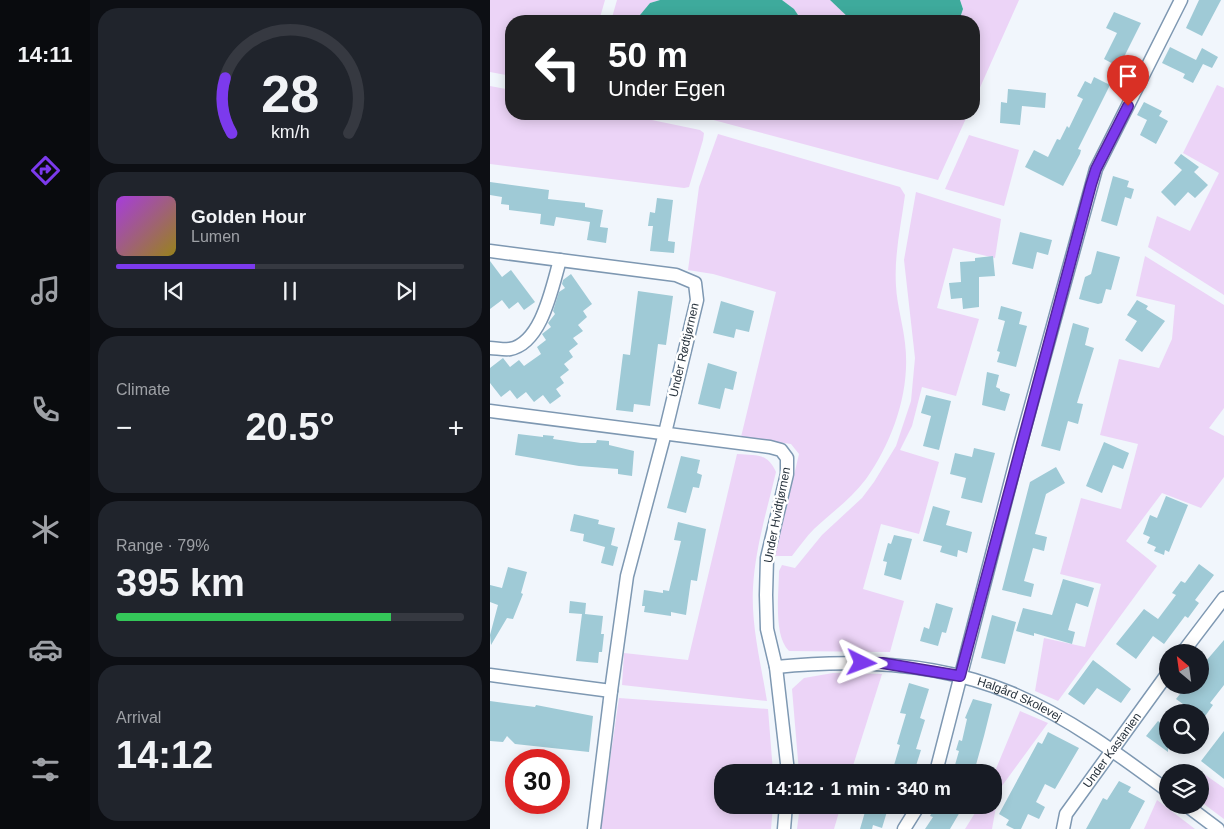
<!DOCTYPE html>
<html lang="en">
<head>
<meta charset="utf-8">
<style>
	body { margin:0; font-family:Helvetica,sans-serif; background:#20242c; color:#f1f3f6; height:100vh; display:flex; flex-direction:column; font-size:19px; white-space:nowrap }
	* { box-sizing:border-box; margin:0 }
	p { font-size:16px; color:#9ea1a6 }
	.icon { flex:none; width:28px; height:28px; fill:none; stroke:currentColor; stroke-width:2; stroke-linecap:round; stroke-linejoin:round }
	.map { position:relative; flex:1; overflow:hidden }
	.panel { display:flex; flex-direction:column; gap:8px; padding:8px; background:#0d0f14; width:400px }
	.panel>* { flex:none }
	.guide { position:absolute; left:15px; top:15px; width:475px; height:105px; border-radius:20px; box-shadow:0 2px 12px #0003; background:#202124; color:#fff; overflow:hidden }
	.needle { width:32px; rotate:331deg }
	.buttons { position:absolute; left:669px; top:644px; display:grid; gap:10px }
	.buttons a { display:grid; place-items:center; width:50px; height:50px; border-radius:50%; background:#171b24; box-shadow:0 2px 12px #0003; font-size:25px }
	.speed { position:absolute; left:15px; top:749px; display:flex; gap:10px; font-size:25px; font-weight:700; text-align:center }
	.speed>* { display:grid; place-content:center; width:65px; height:65px; border-radius:50%; background:#171b24; box-shadow:0 2px 12px #0003; line-height:1 }
	.speed .limit { border:8px solid #d22; background:#fff; color:#111 }
	.pin { position:absolute; display:grid; place-items:center; width:42px; height:42px; color:#fff; margin:-51px -21px; border-radius:50% 50% 50% 0; rotate:-45deg; box-shadow:0 0 5px #0007 }
	.pin .icon { rotate:45deg }
	.me { position:absolute; width:55px; margin:-28px; rotate:93deg; stroke-linejoin:round; filter:drop-shadow(0 0 4px #0008) }
	.turn { display:flex; align-items:center; gap:18px; height:105px; padding:0 20px; font-size:22px }
	.turn .icon { width:65px; height:65px; stroke-width:2.5 }
	.turn b { display:block; font-size:35px; line-height:42px }
	.big { font-size:38px; font-weight:800; line-height:1.1 }
	.panel .card { flex:1; display:flex; flex-direction:column; justify-content:center; gap:8px; min-width:0; padding:0 18px; border-radius:20px; background:#20242c }
	.panel .dial { align-items:center; gap:0 }
	.dial svg { height:130px; overflow:visible; fill:none; stroke:#363941; stroke-width:7; stroke-linecap:round; text-anchor:middle }
	.dial text { fill:#f1f3f6; stroke:none }
	.song { display:flex; align-items:center; gap:15px }
	.cover { width:60px; height:60px; border-radius:8px; background:linear-gradient(135deg,hsl(280 70% 55%),hsl(50 70% 35%)) }
	.played { height:5px; border-radius:2px; background:linear-gradient(90deg,#7c3aed 40%,#363941 40%) }
	.keys { display:flex; justify-content:space-around; direction:ltr }
	.heat { display:flex; justify-content:space-between; align-items:center; font-size:28px; direction:ltr }
	.charge { height:8px; border-radius:4px; background:linear-gradient(90deg,#34c759 79%,#363941 0) }
	.trip { position:absolute; left:224px; top:764px; width:288px; height:50px; border-radius:20px; background:#171b24; box-shadow:0 2px 12px #0003; font-weight:800; line-height:50px; text-align:center }
	main { display:flex; flex:1; min-height:0 }
	.tab-bar { display:flex; flex-direction:column; width:90px; justify-content:space-around; align-items:center; background:#090b0e; color:#9ea1a6 }
	.tab-bar .icon { width:35px; height:35px }
	.tab-bar .selected { color:#7c3aed }
	.tab-bar b { font-size:22px; color:#f1f3f6 }
	.map>svg:first-child { display:block }
</style>
</head>
<body>
<main>
<nav class="tab-bar">
<b>14:11</b>
<svg class="icon selected" aria-label="directions" viewBox="0 0 24 24"><path d="M12 3l9 9-9 9-9-9zM9 14v-3h6M13 9l2 2-2 2"/></svg>
<svg class="icon" aria-label="music" viewBox="0 0 24 24"><path d="M9 18V5l10-2v13"/><circle cx="6" cy="18" r="3"/><circle cx="16" cy="16" r="3"/></svg>
<svg class="icon" aria-label="phone" viewBox="0 0 24 24"><path d="M5 4h4l2 5-3 2q2 4 5 5l2-3 5 2v4C11 20 4 13 5 4z"/></svg>
<svg class="icon" aria-label="climate" viewBox="0 0 24 24"><path d="M12 3v18M4 7l16 10M4 17L20 7"/></svg>
<svg class="icon" aria-label="car" viewBox="0 0 24 24"><path d="M5 17H2v-5l4-1 3-4h7l3 4 3 1v5h-3M9 17h6M6 11h13"/><circle cx="7" cy="17" r="2"/><circle cx="17" cy="17" r="2"/></svg>
<svg class="icon" aria-label="filters" viewBox="0 0 24 24"><path d="M4 7h16M4 17h16"/><circle cx="9" cy="7" r="2"/><circle cx="15" cy="17" r="2"/></svg>
</nav>
<section class="panel">
<div class="card dial"><svg viewBox="0 0 100 80">
<path d="M14 69A42 42 0 1 1 86 69"/>
<path d="M14 69A42 42 0 0 1 10 35" stroke="#7c3aed"/>
<text x="50" y="56" font-size="32" font-weight="700">28</text>
<text x="50" y="72" font-size="11">km/h</text>
</svg></div>
<div class="card">
<div class="song"><i class="cover"></i><div><b>Golden Hour</b><p>Lumen</p></div></div>
<div class="played"></div>
<div class="keys"><svg class="icon" aria-label="previous" viewBox="0 0 24 24"><path d="M18 5L8 12l10 7zM5 5v14"/></svg><svg class="icon" aria-label="pause" viewBox="0 0 24 24"><path d="M8 5v14M16 5v14"/></svg><svg class="icon" aria-label="next" viewBox="0 0 24 24"><path d="M6 5l10 7-10 7zM19 5v14"/></svg></div>
</div>
<div class="card"><p>Climate</p>
<div class="heat"><a>−</a><b class="big">20.5°</b><a>+</a></div>
</div>
<div class="card"><p>Range · 79%</p><b class="big">395 km</b><div class="charge"></div></div>
<div class="card"><p>Arrival</p><b class="big">14:12</b></div>
</section>
<div class="map">
<svg width="734" height="829" viewBox="0 0 734 829">
	<rect width="100%" height="100%" fill="#f1f6fc"/>
	<g fill="#ecd4f7">
		<polygon points="0,0 115,0 109,21 21,21 21,76 0,72"/>
		<polygon points="127,0 170,0 160,3 145,21 121,21"/>
		<polygon points="292,0 340,0 362,21 312,21 304,9"/>
		<polygon points="470,0 529,0 484,101 484,21 469,21 473,9"/>
		<polygon points="727,85 734,88 734,295 658,247 667,216 700,231 729,173 693,153"/>
		<polygon points="0,86 21,90 21,114 133,114 210,130 214,133 213,140 199,187 194,188 0,164"/>
		<polygon points="201,114 403,114 414,118 420,114 478,114 448,180"/>
		<path d="M228,134l182,53 5,8c-4,30 -11,60 -9,91 1,19 7,38 9,57 6,47 -12,98 -39,136 -15,20 -35,34 -52,50 -8,8 -15,18 -22,27h-17l24,-102 -8,-10 -50,-7 35,-145 -63,-18 -25,-4 11,-83z"/>
		<polygon points="479,135 529,150 514,206 455,189"/>
		<path d="M426,192l85,27 -6,39 -42,-10 -16,60 42,11 -23,77 -34,-9 -10,39 -12,24 39,12 -20,72 -38,-10 -18,65 41,12 -14,51 -101,-1c-16,-15 -10,-59 -10,-80l3,-6 13,3 27,-33 40,-37 12,-16 22,-36 15,-45 4,-43 -11,-98z"/>
		<polygon points="655,256 734,305 734,408 719,428 734,436 734,477 711,508 672,493 636,541 667,566 568,701 545,691 554,638 595,647 611,584 570,574 591,498 631,509 648,444 610,435 629,359 669,368 682,339 685,305 646,296"/>
		<path d="M247,454c19,2 30,-2 39,18 -9,38 -21,77 -23,116 -2,38 8,76 14,113l-145,-16 2,-32 64,7z"/>
		<polygon points="343,673 392,674 361,772 309,772 302,689 314,678"/>
		<polygon points="129,698 278,709 283,772 232,772 232,805 283,805 281,829 110,829"/>
		<polygon points="530,711 558,723 509,790 502,829 475,829 490,805 502,805 503,776"/>
		<polygon points="704,767 734,788 734,819 710,801 710,772 701,772"/>
		<polygon points="667,800 705,829 654,829"/>
		<polygon points="310,805 351,805 344,829 307,829"/>
	</g>
	<g fill="#3eaa9c">
		<polygon points="170,0 292,0 304,9 312,21 145,21 160,3"/>
		<polygon points="340,0 470,0 473,9 469,21 362,21"/>
	</g>
	<g fill="#9fcad6">
		<polygon points="709,0 731,0 712,36 696,28"/>
		<polygon points="624,12 651,23 629,67 614,59 627,33 616,28"/>
		<polygon points="680,47 706,60 712,48 728,57 722,68 713,64 703,83 693,78 695,74 672,63"/>
		<polygon points="604,77 620,85 588,149 591,150 590,154 573,186 535,167 544,150 558,157 567,139 570,140 577,126 579,128 593,99 587,96 595,81 601,84"/>
		<polygon points="518,89 556,93 555,108 532,106 530,125 510,123 511,102 517,103"/>
		<polygon points="654,102 672,111 669,116 678,121 666,144 650,135 657,120 647,115"/>
		<polygon points="691,154 709,167 704,172 718,185 705,198 698,192 685,206 671,192 692,170 684,163"/>
		<polygon points="623,176 639,181 637,187 644,189 641,199 635,197 627,226 611,221"/>
		<polygon points="0,182 59,190 58,199 95,203 95,207 113,210 110,227 118,228 116,243 97,240 100,222 66,217 64,226 50,224 51,214 19,210 19,205 11,204 12,197 0,195"/>
		<polygon points="167,198 183,200 178,241 185,242 184,253 160,251 163,226 158,226 160,212 165,213"/>
		<polygon points="530,232 562,240 558,255 547,252 543,269 522,264"/>
		<polygon points="607,251 630,257 621,290 616,289 612,303 608,304 589,299 595,277 601,274"/>
		<polygon points="503,256 505,276 489,277 489,307 473,309 472,298 461,299 459,283 471,282 470,262 485,261 485,258"/>
		<polygon points="0,261 12,277 21,270 45,302 34,310 28,302 19,309 12,300 0,309"/>
		<polygon points="81,274 102,304 93,311 97,317 88,325 93,331 83,338 88,344 79,351 83,357 74,364 79,370 70,377 74,383 66,389 71,396 60,404 53,395 44,402 36,392 27,399 20,390 11,397 0,383 0,368 13,358 20,367 29,360 34,366 51,354 47,347 56,340 52,334 61,327 58,323 65,314 63,311 69,292 75,288 72,284 73,280"/>
		<polygon points="148,291 183,296 176,345 168,344 160,406 144,404 143,412 126,410 133,354 140,355"/>
		<polygon points="647,300 658,306 656,309 675,321 652,352 635,340 647,321 637,315"/>
		<polygon points="231,301 264,311 259,332 246,329 244,338 223,333"/>
		<polygon points="511,306 532,312 529,324 537,326 526,367 507,362 510,352 507,351 515,321 508,319"/>
		<polygon points="583,323 599,328 595,345 604,348 587,403 593,404 588,424 578,421 570,451 551,446"/>
		<polygon points="218,363 247,372 243,390 235,388 230,409 208,404"/>
		<polygon points="497,372 509,375 506,387 510,389 510,391 520,394 515,411 492,405"/>
		<polygon points="436,395 461,401 449,450 433,446 441,416 431,413"/>
		<polygon points="28,434 53,437 53,435 64,436 63,439 91,443 106,443 107,440 119,441 119,445 144,451 142,476 128,474 128,469 89,466 25,455"/>
		<polygon points="614,442 639,453 633,469 623,465 612,493 596,486"/>
		<polygon points="484,448 505,453 492,503 471,498 476,478 460,474 465,453 482,457"/>
		<polygon points="191,456 210,460 207,473 212,475 209,488 203,487 196,513 177,508"/>
		<polygon points="566,467 575,483 556,494 545,534 557,537 554,551 543,548 534,581 544,584 541,597 512,590 540,482"/>
		<polygon points="676,496 698,505 679,552 675,550 674,555 664,551 666,547 657,543 660,537 653,534 660,515 667,518"/>
		<polygon points="443,506 460,511 456,525 482,532 477,553 468,550 467,557 450,552 452,546 433,541"/>
		<polygon points="84,514 109,520 108,524 125,528 121,545 128,547 123,566 111,563 115,547 93,541 94,534 80,531"/>
		<polygon points="188,522 216,529 207,581 201,580 196,615 181,612 181,616 154,612 155,606 152,606 154,590 173,593 173,590 179,591 191,541 184,540"/>
		<polygon points="404,535 422,539 411,580 394,575 397,562 393,561 398,543 401,544"/>
		<polygon points="709,564 724,575 705,600 709,603 698,618 695,616 674,644 663,636 646,659 626,644 654,609 668,619 686,595 682,593 691,581 695,583"/>
		<polygon points="18,567 37,572 31,593 33,594 23,619 17,618 1,645 0,635 8,605 0,602 0,585 12,588"/>
		<polygon points="573,579 604,588 598,607 586,603 578,630 585,632 582,644 544,633 544,636 526,631 533,608 562,615"/>
		<polygon points="80,601 96,603 95,614 113,616 111,634 114,634 112,652 109,652 108,663 86,661 92,614 79,613"/>
		<polygon points="446,603 463,608 456,633 452,632 448,646 430,641 434,627 439,629"/>
		<polygon points="502,615 526,622 515,664 491,658"/>
		<polygon points="734,640 734,685 720,703 723,705 713,719 710,717 710,712 704,712 686,699 697,685 710,685 710,668"/>
		<polygon points="603,660 641,689 631,703 607,688 594,705 578,694"/>
		<polygon points="419,683 439,689 430,718 435,720 426,749 431,750 424,772 402,772 410,745 407,744 416,714 410,713"/>
		<polygon points="483,699 502,704 494,736 484,772 463,772 469,751 466,750 469,740 472,741 477,719 475,718"/>
		<polygon points="0,701 45,707 46,705 103,716 99,752 25,744 17,736 13,742 0,741"/>
		<polygon points="668,721 678,728 678,752 656,736"/>
		<polygon points="734,731 734,779 711,761"/>
		<polygon points="558,732 589,748 565,789 555,784 546,802 555,807 549,819 538,814 531,829 524,829 516,825 519,820 509,814 548,742 552,744"/>
		<polygon points="629,781 641,787 638,792 655,801 640,829 596,829 613,798 617,800"/>
		<polygon points="377,805 399,805 392,828 383,825 382,829 370,829"/>
		<polygon points="446,805 474,805 460,829 435,829 443,817 440,816"/>
	</g>
	<g fill="none" stroke-linecap="round" stroke-linejoin="round">
		<defs>
			<g id="street">
				<polyline points="0,251 186,275 205,283 207,300 175,433 137,576 121,691 0,675"/>
				<path d="M0,348c6,0 14,2 20,1 32,-6 42,-62 50,-89"/>
				<polyline points="0,411 280,447 291,450 297,458 297,474 277,558 276,595 277,629 286,667 298,772"/>
				<polyline points="693,652 734,598"/>
				<path id="s1" d="M286,667c78,-8 162,-5 235,26 57,24 107,61 157,98"/>
				<polyline points="446,772 529,449 606,169 691,0"/>
				<polyline points="696,805 728,829"/>
				<polyline points="104,829 121,691"/>
				<polyline points="294,829 296,805"/>
				<polyline points="414,829 429,805"/>
				<path id="s2" d="M573,829l3,-15 102,-141"/>
			</g>
		</defs>
		<use href="#street" stroke="#7e98b2" stroke-width="15"/>
		<use href="#street" stroke="#fff" stroke-width="12"/>
	</g>
	<g fill="none" stroke-linecap="round" stroke-linejoin="round">
		<defs>
			<polyline id="route" points="372,663 392,663 470,676 601,185 606,169 638,106"/>
		</defs>
		<use href="#route" stroke="#51269a" stroke-width="12"/>
		<use href="#route" stroke="#7c3aed" stroke-width="9"/>
	</g>
	<g text-anchor="middle" stroke-width="5" stroke-linejoin="round" paint-order="stroke">
		<g font-size="12" fill="#28333d" stroke="#fff">
			<text transform="translate(194 350) rotate(-77)" y="4">Under Rødtjørnen</text>
			<text transform="translate(287 515) rotate(-79)" y="4">Under Hvidtjørnen</text>
			<text dy="4" stroke="none"><textPath href="#s1" startOffset="249">Halgård Skolevej</textPath></text>
			<text dy="4" stroke="none"><textPath href="#s2" startOffset="94">Under Kastanien</textPath></text>
		</g>
	</g>
</svg>
<div class="buttons">
<a><svg class="needle" viewBox="-14 -14 28 28"><path d="M0-13l5 13h-10z" fill="#e53935"/><path d="M0 13l5-13h-10z" fill="#9ea1a6"/></svg></a>
<a><svg class="icon" aria-label="search" viewBox="0 0 24 24"><circle cx="10" cy="10" r="6"/><path d="M15 15l6 6"/></svg></a>
<a><svg class="icon" aria-label="layers" viewBox="0 0 24 24"><path d="M12 4l9 5-9 5-9-5zM3 14l9 5 9-5"/></svg></a>
</div>
<div class="speed"><div class="limit">30</div></div>
<div class="pin" style="left:638px;top:106px;background:#d93025"><svg class="icon" aria-label="arrive" viewBox="0 0 24 24"><path d="M6 21V4h12l-3 4 3 4H6"/></svg></div>
<svg class="me" style="left:372px;top:663px" viewBox="-20 -20 40 40"><path d="M0-17L14 15 0 8-14 15z" fill="#7c3aed" stroke="#fff" stroke-width="4"/></svg>
<div class="trip">14:12 · 1 min · 340 m</div>
<div class="guide">
<div class="turn"><svg class="icon" aria-label="left" viewBox="0 0 24 24"><path d="M17 20v-9H6M10 6l-5 5 5 5"/></svg><div><b>50 m</b>Under Egen</div></div>
</div>
</div>
</main>
</body>
</html>
